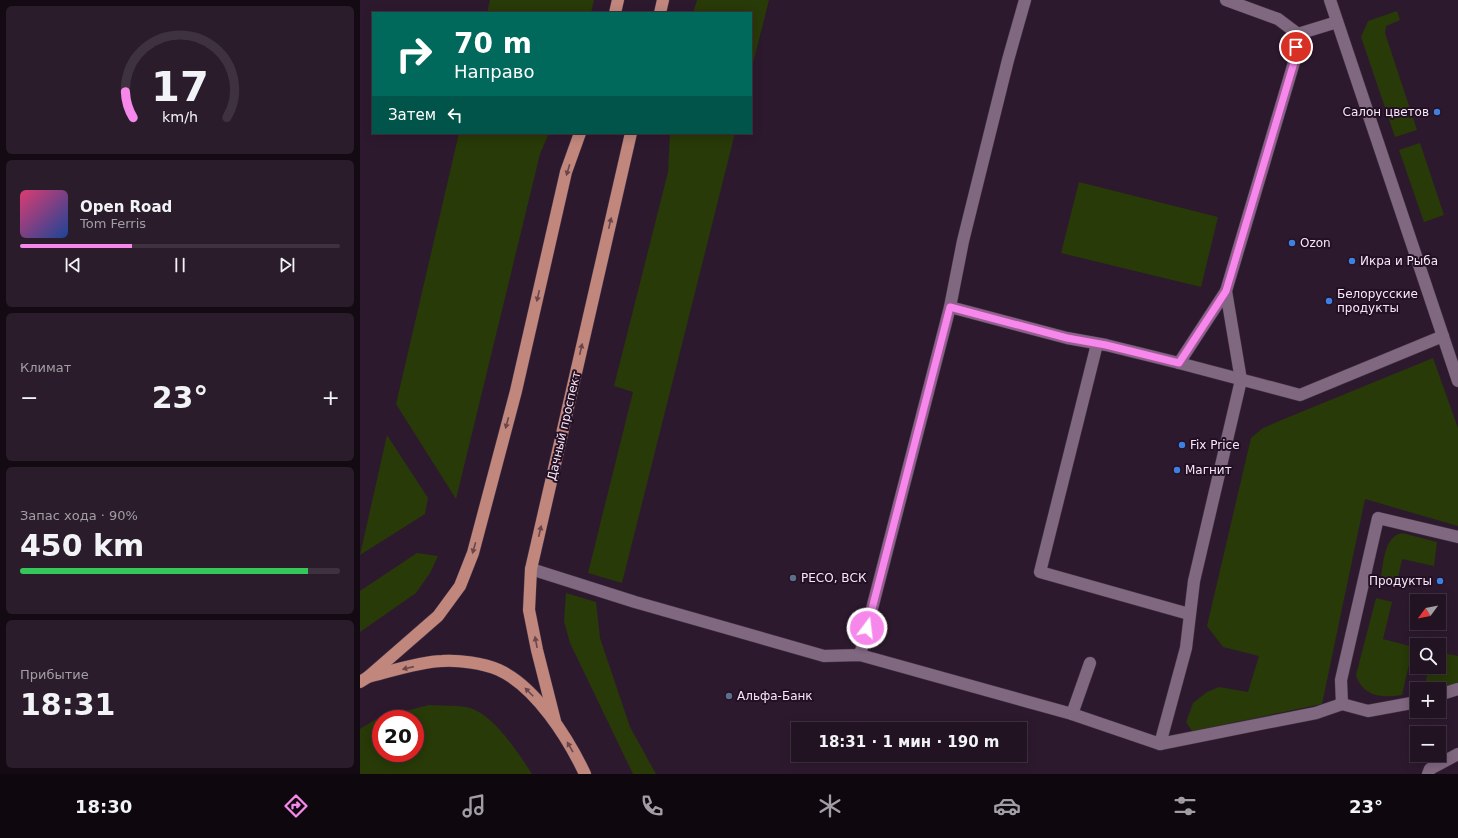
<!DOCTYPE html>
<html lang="ru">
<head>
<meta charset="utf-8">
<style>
	body { margin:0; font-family:"DejaVu Sans",sans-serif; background:#2a1c2a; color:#f1f3f6; height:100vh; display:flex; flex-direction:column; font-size:15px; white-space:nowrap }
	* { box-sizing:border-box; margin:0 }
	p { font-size:13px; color:#a29ea5 }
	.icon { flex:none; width:22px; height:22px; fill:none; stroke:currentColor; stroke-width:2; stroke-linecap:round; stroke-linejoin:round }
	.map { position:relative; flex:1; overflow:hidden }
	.side { display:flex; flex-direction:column; gap:6px; padding:6px; background:#130a13; width:360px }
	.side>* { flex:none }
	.banner { position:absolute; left:12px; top:12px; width:380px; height:122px; border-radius:0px; box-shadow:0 2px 10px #0003,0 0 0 1px #3f3240; background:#00695c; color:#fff; overflow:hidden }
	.needle { width:26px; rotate:238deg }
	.tools { position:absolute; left:1050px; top:594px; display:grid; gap:8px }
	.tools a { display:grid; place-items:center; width:36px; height:36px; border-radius:0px; background:#221322; box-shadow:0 2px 10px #0003,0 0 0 1px #3f3240; font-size:20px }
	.speed { position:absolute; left:12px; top:710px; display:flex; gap:8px; font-size:20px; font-weight:700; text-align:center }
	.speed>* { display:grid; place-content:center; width:52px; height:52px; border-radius:50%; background:#221322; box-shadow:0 2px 10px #0003,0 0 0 1px #3f3240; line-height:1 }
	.speed .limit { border:6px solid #d22; background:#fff; color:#111 }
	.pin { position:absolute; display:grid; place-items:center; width:34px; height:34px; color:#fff; margin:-17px; border:2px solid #fff; border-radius:50%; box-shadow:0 1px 4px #0007 }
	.me { position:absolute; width:44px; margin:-22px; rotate:15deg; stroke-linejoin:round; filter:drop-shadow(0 0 3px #0008) }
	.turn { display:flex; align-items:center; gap:14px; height:84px; padding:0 16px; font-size:18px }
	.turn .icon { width:52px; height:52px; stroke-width:2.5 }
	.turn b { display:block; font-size:28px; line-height:34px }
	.then { display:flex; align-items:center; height:38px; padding:0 16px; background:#0003; gap:8px; font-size:15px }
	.big { font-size:30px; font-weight:800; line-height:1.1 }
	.side .widget { flex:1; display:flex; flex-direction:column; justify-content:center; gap:6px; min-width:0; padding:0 14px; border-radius:6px; background:#2a1c2a }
	.side .dial { align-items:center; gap:0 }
	.dial svg { height:104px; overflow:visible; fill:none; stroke:#3f3240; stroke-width:7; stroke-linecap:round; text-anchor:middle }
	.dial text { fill:#f1f3f6; stroke:none }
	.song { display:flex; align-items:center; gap:12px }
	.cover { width:48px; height:48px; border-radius:6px; background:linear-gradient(135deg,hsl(340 70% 55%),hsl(220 70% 35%)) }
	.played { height:4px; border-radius:2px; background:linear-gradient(90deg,#f788eb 35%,#3f3240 35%) }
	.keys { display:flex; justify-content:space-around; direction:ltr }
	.heat { display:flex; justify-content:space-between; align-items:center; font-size:22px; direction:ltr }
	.charge { height:6px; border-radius:3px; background:linear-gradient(90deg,#34c759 90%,#3f3240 0) }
	.trip { position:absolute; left:431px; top:722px; width:236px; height:40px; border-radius:0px; background:#221322; box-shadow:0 2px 10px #0003,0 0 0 1px #3f3240; font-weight:800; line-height:40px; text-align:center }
	.tabs { display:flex; height:64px; justify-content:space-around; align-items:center; background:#0e080e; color:#a29ea5 }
	.tabs .icon { width:28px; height:28px }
	.tabs .selected { color:#f788eb }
	.tabs b { font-size:18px; color:#f1f3f6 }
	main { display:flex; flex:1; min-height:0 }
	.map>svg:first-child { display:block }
</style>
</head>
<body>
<main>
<section class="side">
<div class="widget dial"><svg viewBox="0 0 100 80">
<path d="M14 69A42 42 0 1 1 86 69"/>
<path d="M14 69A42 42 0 0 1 8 49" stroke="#f788eb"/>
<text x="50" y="56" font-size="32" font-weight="700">17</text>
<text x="50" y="72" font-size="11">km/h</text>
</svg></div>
<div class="widget">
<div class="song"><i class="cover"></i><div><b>Open Road</b><p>Tom Ferris</p></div></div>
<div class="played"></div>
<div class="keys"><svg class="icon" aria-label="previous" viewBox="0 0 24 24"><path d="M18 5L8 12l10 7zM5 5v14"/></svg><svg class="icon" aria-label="pause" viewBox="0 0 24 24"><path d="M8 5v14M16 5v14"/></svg><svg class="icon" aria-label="next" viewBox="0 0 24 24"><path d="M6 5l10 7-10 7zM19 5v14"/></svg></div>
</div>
<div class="widget"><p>Климат</p>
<div class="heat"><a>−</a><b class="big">23°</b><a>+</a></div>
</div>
<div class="widget"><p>Запас хода · 90%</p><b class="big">450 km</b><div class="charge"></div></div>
<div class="widget"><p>Прибытие</p><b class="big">18:31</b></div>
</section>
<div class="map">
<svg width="1098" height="774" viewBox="0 0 1098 774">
	<rect width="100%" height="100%" fill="#2d192e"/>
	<g fill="#283a07" fill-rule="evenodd">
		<polygon points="130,0 234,0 231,13 127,13"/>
		<polygon points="337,0 409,0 391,71 391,13 333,13"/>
		<polygon points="1037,11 1040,20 1026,26 1025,33 1057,130 1035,137 1001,37 1008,21"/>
		<polygon points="99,133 189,133 180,154 96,499 36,404"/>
		<polygon points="310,133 375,133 262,583 228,573 273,392 254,386 308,172"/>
		<polygon points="1060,143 1084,215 1064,222 1039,150"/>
		<polygon points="719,182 858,217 841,287 701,253"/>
		<polygon points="1073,358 1098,428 1098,526 1005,499 962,704 832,731 826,722 833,703 847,692 859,687 888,692 899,656 863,647 847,626 891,438 903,428 924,419"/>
		<polygon points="27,435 68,498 65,514 0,555"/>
		<path d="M1042,533l35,9 -3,24 -32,-7 -6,29 -16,-4c3,-16 3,-48 22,-51z"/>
		<polygon points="57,553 78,556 70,573 56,593 0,632 0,591"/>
		<polygon points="206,593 236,602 240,638 270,727 296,774 273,774 210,643 204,621"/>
		<path d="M1016,598l16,4 -9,37 30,8 -11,48c-20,3 -39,2 -46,-20z"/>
		<polygon points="1079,652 1098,656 1098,683 1078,689 1064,689 1069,667 1079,667"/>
		<path d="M69,705c12,1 25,0 37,2 27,5 52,46 66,67h-172v-45l18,-11zM21,719h34v34h-34z"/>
	</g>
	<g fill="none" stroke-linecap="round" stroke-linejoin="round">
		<defs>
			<g id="minor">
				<polyline points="866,0 918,19 938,34 977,22"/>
				<polyline points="970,0 1098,381"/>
				<polyline points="866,291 935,59 938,34"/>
				<polyline points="590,307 707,338 746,345 819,363 940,395 1083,336"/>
				<polyline points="737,344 680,572 829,614"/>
				<polyline points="171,569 275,602 464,656 500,655 518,660 712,714 800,744 956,713 982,704 1008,711 1057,702"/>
				<polyline points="500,655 590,307 603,241 648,60 665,0"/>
				<polyline points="1079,695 1098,689"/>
				<polyline points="982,704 981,680 1018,518 1098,537"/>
				<polyline points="712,714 730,663"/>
				<polyline points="800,744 826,648 834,581 881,380 866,291 819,363"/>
				<polyline points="1068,774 1070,769 1098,754"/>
			</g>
			<g id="major">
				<polyline points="255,13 258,0"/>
				<polyline points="300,13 303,0"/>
				<polyline points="8,677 78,616 100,586 113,553 156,391 206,172 220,133"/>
				<path d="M0,682l8,-5c20,-5 54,-16 74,-16 17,-1 41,2 57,9 37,17 69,68 86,104"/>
				<polyline points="195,721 177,650 169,610 171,569 271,133"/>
			</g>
		</defs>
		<use href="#minor" stroke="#463648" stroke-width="13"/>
		<use href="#major" stroke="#463648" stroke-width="13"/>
		<use href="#minor" stroke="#806881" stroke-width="12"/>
		<use href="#major" stroke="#c1877c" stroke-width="12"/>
	</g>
	<defs><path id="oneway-solid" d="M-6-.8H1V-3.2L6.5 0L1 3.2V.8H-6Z"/></defs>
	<g fill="#6a464c">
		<use href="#oneway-solid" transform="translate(208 170) rotate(107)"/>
		<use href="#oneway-solid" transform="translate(250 223) rotate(-77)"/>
		<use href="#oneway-solid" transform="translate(178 296) rotate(103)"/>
		<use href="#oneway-solid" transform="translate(221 349) rotate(-77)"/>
		<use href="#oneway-solid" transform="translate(147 423) rotate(105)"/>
		<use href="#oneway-solid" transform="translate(180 531) rotate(-77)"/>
		<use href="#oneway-solid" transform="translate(114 548) rotate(106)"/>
		<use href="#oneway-solid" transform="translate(176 642) rotate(-101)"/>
		<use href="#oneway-solid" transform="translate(48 668) rotate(167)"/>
		<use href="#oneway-solid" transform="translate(169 692) rotate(-135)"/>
		<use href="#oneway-solid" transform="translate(210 747) rotate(-120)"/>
	</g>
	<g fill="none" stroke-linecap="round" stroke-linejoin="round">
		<defs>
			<polyline id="route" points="507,628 590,307 707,338 746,345 819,363 866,291 935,59 936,47"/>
		</defs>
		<use href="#route" stroke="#a15899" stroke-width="10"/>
		<use href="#route" stroke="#f788eb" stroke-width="7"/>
	</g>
	<g fill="#3f7fe0" stroke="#231024" stroke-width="1.5">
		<circle cx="1077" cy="112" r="4"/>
		<circle cx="932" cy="243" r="4"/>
		<circle cx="992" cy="261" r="4"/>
		<circle cx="969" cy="301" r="4"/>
		<circle cx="822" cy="445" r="4"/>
		<circle cx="817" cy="470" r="4"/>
		<circle cx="1080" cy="581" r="4"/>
	</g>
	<g fill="#5c6f8a" stroke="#231024" stroke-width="1.5">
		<circle cx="433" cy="578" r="4"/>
		<circle cx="369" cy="696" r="4"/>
	</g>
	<g text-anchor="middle" stroke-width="4" stroke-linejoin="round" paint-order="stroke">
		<g font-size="12" fill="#f6e8f7" stroke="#231024" text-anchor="start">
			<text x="1069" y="116" text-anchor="end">Салон цветов</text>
			<text x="940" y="247">Ozon</text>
			<text x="1000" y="265">Икра и Рыба</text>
			<text x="977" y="298">Белорусские<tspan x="977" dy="14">продукты</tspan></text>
			<text x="830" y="449">Fix Price</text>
			<text x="825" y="474">Магнит</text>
			<text x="441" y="582">РЕСО, ВСК</text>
			<text x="1072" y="585" text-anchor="end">Продукты</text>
			<text x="377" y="700">Альфа-Банк</text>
		</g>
		<g font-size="12" fill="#f6e8f7" stroke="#231024">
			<text transform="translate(204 426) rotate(-77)" y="4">Дачный проспект</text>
		</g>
	</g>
</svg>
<div class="tools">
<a><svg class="needle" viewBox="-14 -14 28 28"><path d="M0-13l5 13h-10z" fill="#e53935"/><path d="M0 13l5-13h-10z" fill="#a29ea5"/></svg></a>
<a><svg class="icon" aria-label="search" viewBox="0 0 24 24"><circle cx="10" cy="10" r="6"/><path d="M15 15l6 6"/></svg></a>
<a>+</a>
<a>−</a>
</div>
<div class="speed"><div class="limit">20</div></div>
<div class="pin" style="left:936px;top:47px;background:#d93025"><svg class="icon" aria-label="arrive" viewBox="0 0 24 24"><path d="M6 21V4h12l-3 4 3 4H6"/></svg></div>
<svg class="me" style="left:507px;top:628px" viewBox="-20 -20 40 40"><circle r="17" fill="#f788eb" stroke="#fff" stroke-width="3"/><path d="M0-11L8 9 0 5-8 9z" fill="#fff"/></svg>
<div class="trip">18:31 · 1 мин · 190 m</div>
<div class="banner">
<div class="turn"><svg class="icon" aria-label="right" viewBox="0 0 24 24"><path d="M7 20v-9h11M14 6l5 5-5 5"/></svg><div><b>70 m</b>Направо</div></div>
<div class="then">Затем<svg class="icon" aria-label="left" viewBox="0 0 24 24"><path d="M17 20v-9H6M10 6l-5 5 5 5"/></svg></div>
</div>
</div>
</main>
<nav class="tabs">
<b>18:30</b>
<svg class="icon selected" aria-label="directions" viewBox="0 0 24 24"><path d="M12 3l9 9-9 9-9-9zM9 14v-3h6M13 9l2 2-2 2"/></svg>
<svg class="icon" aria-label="music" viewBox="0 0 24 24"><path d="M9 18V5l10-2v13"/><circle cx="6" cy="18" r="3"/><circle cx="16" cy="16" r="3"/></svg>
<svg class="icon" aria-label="phone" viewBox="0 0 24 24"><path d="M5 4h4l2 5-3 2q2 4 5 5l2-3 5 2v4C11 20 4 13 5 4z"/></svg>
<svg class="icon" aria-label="climate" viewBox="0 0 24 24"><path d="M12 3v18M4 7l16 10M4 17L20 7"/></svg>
<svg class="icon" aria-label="car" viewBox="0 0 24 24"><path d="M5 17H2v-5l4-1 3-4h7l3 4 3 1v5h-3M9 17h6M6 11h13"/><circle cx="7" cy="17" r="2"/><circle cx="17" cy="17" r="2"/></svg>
<svg class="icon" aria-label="filters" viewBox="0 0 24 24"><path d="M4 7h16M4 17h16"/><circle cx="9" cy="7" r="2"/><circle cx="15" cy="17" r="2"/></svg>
<b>23°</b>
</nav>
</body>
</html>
